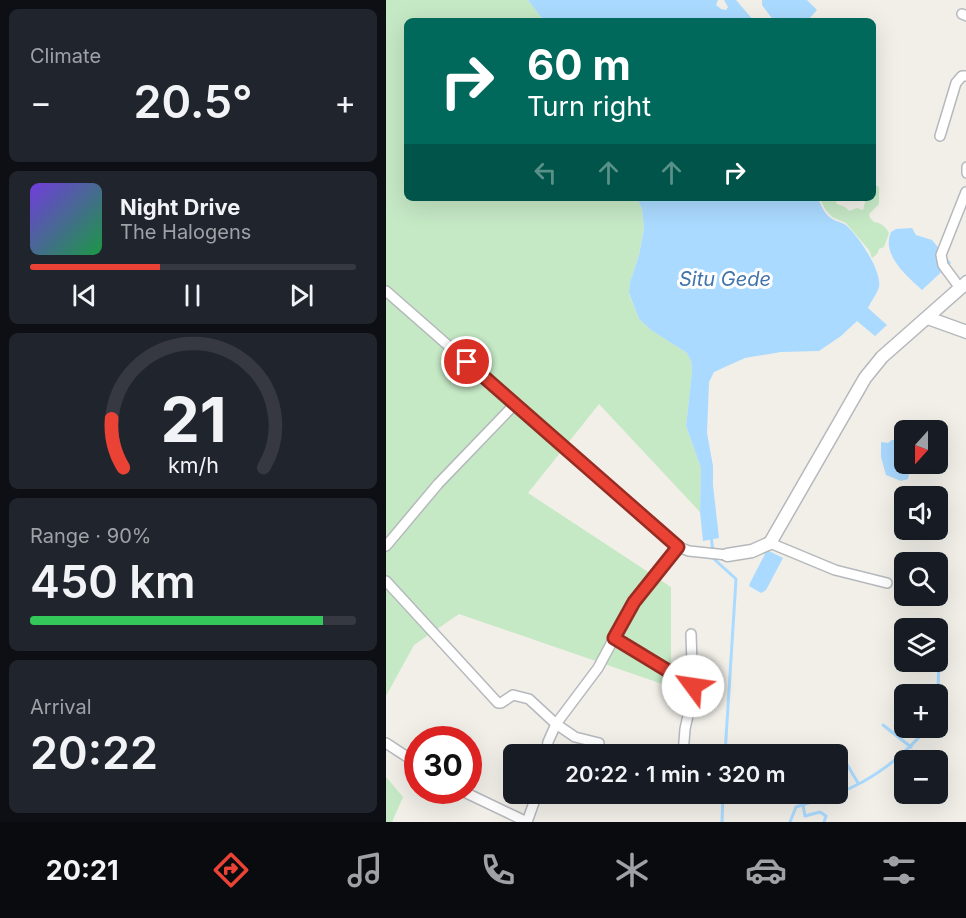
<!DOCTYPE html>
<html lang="en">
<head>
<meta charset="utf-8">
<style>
	body { margin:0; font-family:Inter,sans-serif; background:#20242c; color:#f1f3f6; height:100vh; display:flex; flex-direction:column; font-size:22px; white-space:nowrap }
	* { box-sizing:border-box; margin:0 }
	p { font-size:20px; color:#9ea1a6 }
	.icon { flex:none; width:33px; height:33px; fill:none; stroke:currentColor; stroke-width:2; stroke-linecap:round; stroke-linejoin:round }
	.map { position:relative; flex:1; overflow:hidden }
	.details { display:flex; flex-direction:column; gap:9px; padding:9px; background:#0d0f14; width:386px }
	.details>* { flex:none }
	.top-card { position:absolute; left:18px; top:18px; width:472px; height:183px; border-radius:9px; box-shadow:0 6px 24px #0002; background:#00695c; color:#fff; overflow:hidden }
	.needle { width:39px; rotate:201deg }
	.fabs { position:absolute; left:508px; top:420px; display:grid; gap:12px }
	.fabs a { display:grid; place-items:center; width:54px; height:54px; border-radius:9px; background:#171b24; box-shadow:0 6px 24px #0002; font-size:30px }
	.speed { position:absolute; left:18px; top:726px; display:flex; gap:12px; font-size:30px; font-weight:700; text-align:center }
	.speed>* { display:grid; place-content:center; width:78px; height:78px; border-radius:50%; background:#171b24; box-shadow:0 6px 24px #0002; line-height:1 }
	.speed .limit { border:9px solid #d22; background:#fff; color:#111 }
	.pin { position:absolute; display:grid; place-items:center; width:51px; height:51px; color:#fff; margin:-26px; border:3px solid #fff; border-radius:50%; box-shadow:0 2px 6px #0007 }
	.me { position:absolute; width:66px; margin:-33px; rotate:301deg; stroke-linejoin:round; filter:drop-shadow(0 0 4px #0008) }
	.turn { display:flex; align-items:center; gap:21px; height:126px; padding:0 24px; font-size:27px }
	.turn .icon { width:78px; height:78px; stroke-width:2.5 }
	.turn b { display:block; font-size:42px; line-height:51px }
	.lanes { display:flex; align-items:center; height:57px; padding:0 24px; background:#0003; justify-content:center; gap:30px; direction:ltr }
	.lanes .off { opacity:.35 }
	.big { font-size:45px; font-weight:600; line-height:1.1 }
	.details .widget { flex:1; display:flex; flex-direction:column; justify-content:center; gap:9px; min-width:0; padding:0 21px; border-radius:9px; background:#20242c }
	.details .dial { align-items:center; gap:0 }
	.dial svg { height:156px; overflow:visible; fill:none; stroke:#363941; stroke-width:7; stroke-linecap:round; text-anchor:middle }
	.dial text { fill:#f1f3f6; stroke:none }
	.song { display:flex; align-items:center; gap:18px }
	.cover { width:72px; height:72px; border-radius:9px; background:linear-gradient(135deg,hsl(260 70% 55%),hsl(140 70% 35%)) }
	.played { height:6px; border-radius:3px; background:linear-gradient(90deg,#ea4335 40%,#363941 40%) }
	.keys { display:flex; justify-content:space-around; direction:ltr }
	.heat { display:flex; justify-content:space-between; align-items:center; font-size:33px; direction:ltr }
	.charge { height:9px; border-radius:4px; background:linear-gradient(90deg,#34c759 90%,#363941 0) }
	.trip { position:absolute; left:117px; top:744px; width:345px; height:60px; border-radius:9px; background:#171b24; box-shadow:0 6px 24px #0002; font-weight:600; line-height:60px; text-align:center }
	.dock { display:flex; height:96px; justify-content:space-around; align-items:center; background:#090b0e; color:#9ea1a6 }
	.dock .icon { width:42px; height:42px }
	.dock .selected { color:#ea4335 }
	.dock b { font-size:27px; color:#f1f3f6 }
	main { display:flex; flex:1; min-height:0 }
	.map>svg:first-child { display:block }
</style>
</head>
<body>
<main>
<section class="details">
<div class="widget"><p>Climate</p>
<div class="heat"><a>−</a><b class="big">20.5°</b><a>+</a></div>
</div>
<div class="widget">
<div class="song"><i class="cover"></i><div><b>Night Drive</b><p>The Halogens</p></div></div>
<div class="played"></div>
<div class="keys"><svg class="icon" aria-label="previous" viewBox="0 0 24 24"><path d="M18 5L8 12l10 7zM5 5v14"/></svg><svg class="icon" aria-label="pause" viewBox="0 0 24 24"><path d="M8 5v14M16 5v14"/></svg><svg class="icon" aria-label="next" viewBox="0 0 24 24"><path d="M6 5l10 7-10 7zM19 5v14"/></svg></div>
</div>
<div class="widget dial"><svg viewBox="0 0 100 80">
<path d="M14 69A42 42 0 1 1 86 69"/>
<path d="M14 69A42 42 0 0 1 8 44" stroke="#ea4335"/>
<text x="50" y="56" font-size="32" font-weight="700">21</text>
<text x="50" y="72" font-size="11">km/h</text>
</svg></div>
<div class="widget"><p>Range · 90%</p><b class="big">450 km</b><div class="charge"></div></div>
<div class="widget"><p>Arrival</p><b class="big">20:22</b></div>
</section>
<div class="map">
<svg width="581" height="822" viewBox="0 0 581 822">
	<rect width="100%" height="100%" fill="#f1efe8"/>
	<g fill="#c5e8c5">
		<polygon points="0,0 142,0 158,21 21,21 21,198 251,198 256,209 258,227 253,255 244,282 243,294 253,319 265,330 301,353 305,361 306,372 300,426 315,468 314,512 213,404 142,493 285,587 285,687 73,614 28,645 0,696"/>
		<path d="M489,185l4,2v17l-10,10 1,4 4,4c7,1 11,4 15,11l-5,14 -5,2 -2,5 -5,4 -3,-8 -23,-27 -14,-6 -7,-8 -5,-11h14l3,6 8,3 4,4 8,-3 6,2 3,-12h8v-12z"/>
		<polygon points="0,777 17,797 6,822 0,822"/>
	</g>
	<g fill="#aadaff">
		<polygon points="142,0 332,0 330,5 335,9 340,10 342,7 338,0 350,0 368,21 158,21"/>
		<polygon points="376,0 421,0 431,10 421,21 388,21 376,5"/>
		<path d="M251,198h181c3,9 8,18 16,22 4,2 10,3 13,6 12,11 35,45 32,61 -2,7 -8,14 -11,21l19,17 -12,11 -18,-15 -16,15 -22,15 -38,1 -36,6 -31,14 -5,10 -2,51 6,33v19l6,53 -16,3 -3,-29 1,-44 -15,-42 6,-54 -1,-11 -4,-8 -36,-23 -12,-11 -10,-26 1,-11 9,-27 5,-27 -2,-19z"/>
		<path d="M526,228l4,7 16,5 19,23 -29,27c-15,-14 -41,-35 -31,-58l5,-3z"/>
		<polygon points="506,440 518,440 518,455 523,474 522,479 515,481 500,475 495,457 495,442 502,443"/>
		<polygon points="381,550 397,558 380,590 375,593 363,586 364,583"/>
	</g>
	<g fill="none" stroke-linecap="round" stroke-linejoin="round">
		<g stroke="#aadaff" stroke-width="3">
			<polyline points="325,536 328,559 350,579 339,754"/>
			<polyline points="552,698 553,645"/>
			<polyline points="497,725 525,747"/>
			<polyline points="453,751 472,783"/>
			<path d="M452,793c34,-12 67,-38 89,-65"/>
			<polyline points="417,805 419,816 434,812 440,816 438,822"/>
			<polyline points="336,822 337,794"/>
			<polyline points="404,822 410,807 450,794"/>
		</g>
		<defs>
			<g id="minor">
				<polyline points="576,14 581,16"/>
				<polyline points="554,136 570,83 576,76 581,76"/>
				<polyline points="581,167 581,173"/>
				<polyline points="574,288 557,265 555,255 580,192"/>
				<polyline points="0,291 292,547 303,551 341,555"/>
				<polyline points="384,543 449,570 501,583"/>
				<polyline points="0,546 52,484 129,404"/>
				<polyline points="0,581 112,703 115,703 127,695 143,699 170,724 189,737 213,743"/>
				<polyline points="228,638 307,686"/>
				<polyline points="0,743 32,764"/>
				<polyline points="160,754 162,742 170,724 212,668 248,601 292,547"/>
				<polyline points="297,754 299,729 307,693 305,634"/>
				<polyline points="74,790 141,822"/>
				<polyline points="141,822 151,794"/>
			</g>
			<g id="tertiary">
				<polyline points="542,318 581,332"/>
				<polyline points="341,555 366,551 384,543 479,378 496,357 581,282"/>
			</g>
		</defs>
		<use href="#minor" stroke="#b5b8bc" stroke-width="12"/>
		<use href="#tertiary" stroke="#b5b8bc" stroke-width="15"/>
		<use href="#minor" stroke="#fff" stroke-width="9"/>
		<use href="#tertiary" stroke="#fff" stroke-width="12"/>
	</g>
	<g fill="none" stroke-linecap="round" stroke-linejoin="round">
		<defs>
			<polyline id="route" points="81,362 292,547 248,602 228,638 307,686"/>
		</defs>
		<use href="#route" stroke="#982c22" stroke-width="15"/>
		<use href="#route" stroke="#ea4335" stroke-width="10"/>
	</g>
	<g text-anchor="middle" stroke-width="6" stroke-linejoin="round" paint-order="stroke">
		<g font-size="20" font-style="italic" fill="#4174aa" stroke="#fff">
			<text x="339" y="286">Situ Gede</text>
		</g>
	</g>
</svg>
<div class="fabs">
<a><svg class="needle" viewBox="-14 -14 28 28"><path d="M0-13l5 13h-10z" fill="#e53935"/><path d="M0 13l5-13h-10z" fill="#9ea1a6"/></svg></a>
<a><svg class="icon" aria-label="sound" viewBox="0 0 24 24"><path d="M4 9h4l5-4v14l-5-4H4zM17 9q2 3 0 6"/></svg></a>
<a><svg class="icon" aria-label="search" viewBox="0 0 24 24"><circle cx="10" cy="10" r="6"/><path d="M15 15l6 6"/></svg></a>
<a><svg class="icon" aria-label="layers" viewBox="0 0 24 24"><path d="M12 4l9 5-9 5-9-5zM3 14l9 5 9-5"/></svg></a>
<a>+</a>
<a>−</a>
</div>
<div class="speed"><div class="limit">30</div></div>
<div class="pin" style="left:81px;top:362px;background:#d93025"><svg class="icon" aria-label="arrive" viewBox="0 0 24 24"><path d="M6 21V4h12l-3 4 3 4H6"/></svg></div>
<svg class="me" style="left:307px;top:686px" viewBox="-20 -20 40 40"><circle r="19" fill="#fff"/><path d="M0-13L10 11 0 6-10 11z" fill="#ea4335"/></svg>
<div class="trip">20:22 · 1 min · 320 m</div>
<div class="top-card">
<div class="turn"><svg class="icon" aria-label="right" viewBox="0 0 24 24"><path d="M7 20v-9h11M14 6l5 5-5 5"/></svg><div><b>60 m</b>Turn right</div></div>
<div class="lanes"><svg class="icon off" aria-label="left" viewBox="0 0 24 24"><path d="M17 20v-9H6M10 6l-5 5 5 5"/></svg><svg class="icon off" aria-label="ahead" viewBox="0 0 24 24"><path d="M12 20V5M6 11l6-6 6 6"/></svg><svg class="icon off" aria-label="ahead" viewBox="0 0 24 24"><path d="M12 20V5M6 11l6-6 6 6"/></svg><svg class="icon" aria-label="right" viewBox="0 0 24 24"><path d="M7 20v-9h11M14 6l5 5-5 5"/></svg></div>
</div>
</div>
</main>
<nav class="dock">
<b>20:21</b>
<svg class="icon selected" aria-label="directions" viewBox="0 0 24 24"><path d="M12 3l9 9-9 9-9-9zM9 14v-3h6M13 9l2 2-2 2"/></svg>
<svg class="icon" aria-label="music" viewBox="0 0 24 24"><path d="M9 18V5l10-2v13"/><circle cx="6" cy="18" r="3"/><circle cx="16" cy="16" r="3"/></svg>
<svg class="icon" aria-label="phone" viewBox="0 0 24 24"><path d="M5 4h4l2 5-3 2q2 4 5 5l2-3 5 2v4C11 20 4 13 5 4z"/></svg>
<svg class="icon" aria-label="climate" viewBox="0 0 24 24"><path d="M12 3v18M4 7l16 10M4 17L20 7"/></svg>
<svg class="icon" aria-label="car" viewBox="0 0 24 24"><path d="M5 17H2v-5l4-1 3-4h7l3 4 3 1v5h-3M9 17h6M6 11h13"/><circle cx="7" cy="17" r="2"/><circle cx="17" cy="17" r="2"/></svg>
<svg class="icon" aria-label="filters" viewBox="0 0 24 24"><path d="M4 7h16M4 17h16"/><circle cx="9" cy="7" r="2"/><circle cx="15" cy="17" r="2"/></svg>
</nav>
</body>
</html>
